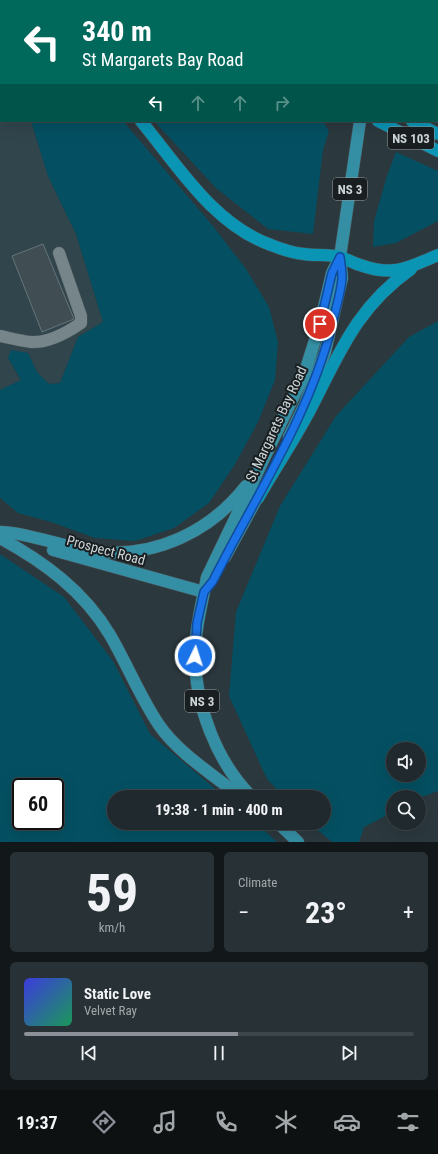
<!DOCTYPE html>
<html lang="en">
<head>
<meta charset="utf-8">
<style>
	body { margin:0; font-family:"Roboto Condensed",sans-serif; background:#283236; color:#f1f3f6; height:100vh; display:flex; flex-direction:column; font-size:15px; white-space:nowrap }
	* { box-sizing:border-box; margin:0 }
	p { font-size:13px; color:#a2a7aa }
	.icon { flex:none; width:22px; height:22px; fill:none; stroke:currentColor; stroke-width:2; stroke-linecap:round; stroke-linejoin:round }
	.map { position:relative; height:842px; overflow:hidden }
	.sheet { display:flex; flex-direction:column; gap:10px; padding:10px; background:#121719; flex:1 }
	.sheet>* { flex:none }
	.top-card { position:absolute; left:0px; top:0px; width:438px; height:122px; box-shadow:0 4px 16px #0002,0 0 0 1px #3d464a; background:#00695c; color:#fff; overflow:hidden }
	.controls { position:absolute; left:386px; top:742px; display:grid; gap:8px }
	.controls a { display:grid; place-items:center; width:40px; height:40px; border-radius:50%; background:#202a2e; box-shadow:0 4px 16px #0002,0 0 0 1px #3d464a; font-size:20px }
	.speed { position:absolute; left:12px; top:778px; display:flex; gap:8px; font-size:20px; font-weight:700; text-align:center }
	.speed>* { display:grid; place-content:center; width:52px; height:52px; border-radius:50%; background:#202a2e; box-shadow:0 4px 16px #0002,0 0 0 1px #3d464a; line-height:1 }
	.speed .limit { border:2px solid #111; border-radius:6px; background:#fff; color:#111 }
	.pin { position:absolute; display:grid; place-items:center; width:34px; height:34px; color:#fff; margin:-17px; border:2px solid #fff; border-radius:50%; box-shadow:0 1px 4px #0007 }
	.me { position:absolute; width:44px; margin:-22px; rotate:4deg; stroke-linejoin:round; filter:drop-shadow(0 0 3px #0008) }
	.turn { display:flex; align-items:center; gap:14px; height:84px; padding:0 16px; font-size:18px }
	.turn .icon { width:52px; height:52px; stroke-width:2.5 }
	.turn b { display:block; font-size:28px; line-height:34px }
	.lanes { display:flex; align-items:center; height:38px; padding:0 16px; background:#0003; justify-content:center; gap:20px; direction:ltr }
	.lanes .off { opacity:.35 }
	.big { font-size:30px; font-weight:700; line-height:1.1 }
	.sheet .tile { flex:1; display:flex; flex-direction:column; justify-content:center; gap:6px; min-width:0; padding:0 14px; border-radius:6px; background:#283236 }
	.sheet .dial { align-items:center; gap:0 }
	.dial b { font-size:52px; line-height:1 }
	.song { display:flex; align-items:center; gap:12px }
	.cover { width:48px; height:48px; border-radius:6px; background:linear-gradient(135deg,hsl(240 70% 55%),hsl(150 70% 35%)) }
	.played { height:4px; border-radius:2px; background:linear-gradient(90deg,#8c9099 55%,#3d464a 55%) }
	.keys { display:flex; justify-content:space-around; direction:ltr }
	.heat { display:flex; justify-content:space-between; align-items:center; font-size:22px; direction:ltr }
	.sheet .tiles { flex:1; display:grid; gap:10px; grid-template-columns:1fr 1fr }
	.tile:last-child { grid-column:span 2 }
	.trip { position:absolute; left:107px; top:790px; width:224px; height:40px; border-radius:20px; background:#202a2e; box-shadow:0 4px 16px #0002,0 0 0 1px #3d464a; font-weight:700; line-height:40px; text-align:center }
	.tabs { display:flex; height:64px; justify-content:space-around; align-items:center; background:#0d1112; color:#a2a7aa }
	.tabs .icon { width:28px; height:28px }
	.tabs .current { color:#8c9099 }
	.tabs b { font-size:18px; color:#f1f3f6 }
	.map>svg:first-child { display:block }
</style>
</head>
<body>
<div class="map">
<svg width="438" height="842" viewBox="0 0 438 842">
	<rect width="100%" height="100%" fill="#2b383d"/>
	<polygon fill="#31454c" points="0,96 1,121 31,121 48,176 76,234 103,322 78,337 60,383 49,384 37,372 28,353 8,358 21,381 0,390"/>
	<g fill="#045062" fill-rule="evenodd">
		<polygon points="31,121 123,121 213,226 246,269 269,307 278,342 275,380 258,422 234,466 209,503 174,528 135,541 95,538 51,522 18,513 0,498 0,390 21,380 8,358 11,350 28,353 37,372 49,384 60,383 78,337 103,322 76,234 48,176"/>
		<polygon points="154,121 323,121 329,131 323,150 313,234 268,229 216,188"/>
		<polygon points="396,152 438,171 438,221 396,243 373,247 374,221 387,176"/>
		<path d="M438,321v470l-19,7 -26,-1v15l-29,15 -5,15h-27l-23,-19h15v-26h-40l-17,-18 -38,-83 7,-84 44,-106 56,-90 73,-79zM393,749h26v26h-26z"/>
		<path d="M0,554l64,43 49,64 37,73 75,63h-111v26h142l21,19h-277zM21,787h34v34h-34z"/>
	</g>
	<polygon fill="#404e53" stroke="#66757a" points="43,244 74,319 42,332 12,256"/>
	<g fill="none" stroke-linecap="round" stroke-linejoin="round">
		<defs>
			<path id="minor" d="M0,336c10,2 21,5 31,6 17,1 37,-10 50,-19v-7l-22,-63"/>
			<g id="major">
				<polyline points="371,1 371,0"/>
				<polyline points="383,1 383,0"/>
				<polyline points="289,437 305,404 325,352 342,278 340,257 360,121"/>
				<path d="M0,532c15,-1 52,10 68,14 10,2 20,5 30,6 58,5 112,-20 148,-66"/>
				<path d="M0,538c44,24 84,53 110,97 17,29 30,62 49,90 19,28 56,51 82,72"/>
				<polyline points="53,550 204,592"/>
				<polyline points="225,557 262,489"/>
				<path d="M252,797c-35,-34 -57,-92 -57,-141 0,-27 7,-53 12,-79l97,-202 16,-51 12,-51 8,-16"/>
				<polyline points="278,823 298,842"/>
			</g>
			<g id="highway">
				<polyline points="41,0 42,1"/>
				<polyline points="148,0 150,1"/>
				<polyline points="180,0 182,1"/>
				<polyline points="197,0 198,1"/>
				<polyline points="429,0 430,1"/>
				<polyline points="437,7 438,8"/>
				<path d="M141,121c37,45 73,104 130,124 10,4 22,8 33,9 11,2 25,0 36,3 7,2 13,6 20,8 34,12 47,3 78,-10"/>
				<polyline points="378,121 438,151"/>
				<polyline points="412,121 438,134"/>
				<path d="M258,498c17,-30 37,-59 53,-90 29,-56 46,-101 100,-139"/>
			</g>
		</defs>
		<use href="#minor" stroke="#4b565a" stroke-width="13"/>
		<use href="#major" stroke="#4b565a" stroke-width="13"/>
		<use href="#highway" stroke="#4b565a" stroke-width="13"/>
		<use href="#minor" stroke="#75858a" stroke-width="12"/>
		<use href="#major" stroke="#358fa4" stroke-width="12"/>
		<use href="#highway" stroke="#0a95b5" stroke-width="12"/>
	</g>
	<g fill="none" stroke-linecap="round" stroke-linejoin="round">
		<defs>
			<path id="route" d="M195,656l2,-33 7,-31 9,-11c42,-84 96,-164 119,-256 3,-15 9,-31 10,-47 0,-7 -1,-14 -2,-21l-8,16 -12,51"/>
		</defs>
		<use href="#route" stroke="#114b97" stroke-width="10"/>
		<use href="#route" stroke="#1a73e8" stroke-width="7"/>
	</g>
	<g text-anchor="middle" stroke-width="4" stroke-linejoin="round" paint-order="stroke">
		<g fill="#191f21" stroke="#979ea1" stroke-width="1">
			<rect x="388" y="127" width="46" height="22" rx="3"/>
			<rect x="333" y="178" width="34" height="22" rx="3"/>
			<rect x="185" y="690" width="34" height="22" rx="3"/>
		</g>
		<g font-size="13" font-weight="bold" fill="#cdd5d8">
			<text x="411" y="143">NS 103</text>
			<text x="350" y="194">NS 3</text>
			<text x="202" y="706">NS 3</text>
		</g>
		<g font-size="14" fill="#cdd5d8" stroke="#191f21">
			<text transform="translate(276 424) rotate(-65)" y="5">St Margarets Bay Road</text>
			<text transform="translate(106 550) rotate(15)" y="5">Prospect Road</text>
		</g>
	</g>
</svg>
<div class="controls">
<a><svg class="icon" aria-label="sound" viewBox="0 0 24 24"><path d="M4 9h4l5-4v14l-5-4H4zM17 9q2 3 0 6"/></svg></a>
<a><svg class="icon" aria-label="search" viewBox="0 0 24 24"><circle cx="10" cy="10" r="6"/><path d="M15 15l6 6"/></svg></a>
</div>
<div class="speed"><div class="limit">60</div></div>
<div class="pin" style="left:320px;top:324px;background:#d93025"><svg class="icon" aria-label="arrive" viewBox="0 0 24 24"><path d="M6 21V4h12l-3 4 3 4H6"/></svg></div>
<svg class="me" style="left:195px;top:656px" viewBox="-20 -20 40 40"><circle r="17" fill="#1a73e8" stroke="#fff" stroke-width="3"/><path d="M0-11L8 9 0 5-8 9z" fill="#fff"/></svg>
<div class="trip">19:38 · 1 min · 400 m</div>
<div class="top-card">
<div class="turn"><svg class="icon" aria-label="left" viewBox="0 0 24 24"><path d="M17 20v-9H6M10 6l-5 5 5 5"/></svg><div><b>340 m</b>St Margarets Bay Road</div></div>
<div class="lanes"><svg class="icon" aria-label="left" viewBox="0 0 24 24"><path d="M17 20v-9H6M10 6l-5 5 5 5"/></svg><svg class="icon off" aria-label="ahead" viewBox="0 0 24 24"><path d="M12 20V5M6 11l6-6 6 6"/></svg><svg class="icon off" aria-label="ahead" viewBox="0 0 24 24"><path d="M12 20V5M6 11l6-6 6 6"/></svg><svg class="icon off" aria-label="right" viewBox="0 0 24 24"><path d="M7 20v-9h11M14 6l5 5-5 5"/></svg></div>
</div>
</div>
<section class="sheet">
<div class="tiles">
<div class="tile dial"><b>59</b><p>km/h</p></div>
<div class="tile"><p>Climate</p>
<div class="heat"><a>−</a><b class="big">23°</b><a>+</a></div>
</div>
<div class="tile">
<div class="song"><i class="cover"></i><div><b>Static Love</b><p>Velvet Ray</p></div></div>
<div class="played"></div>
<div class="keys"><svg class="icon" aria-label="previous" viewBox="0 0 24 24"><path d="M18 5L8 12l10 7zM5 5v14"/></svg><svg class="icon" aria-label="pause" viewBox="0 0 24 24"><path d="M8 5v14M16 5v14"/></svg><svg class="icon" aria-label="next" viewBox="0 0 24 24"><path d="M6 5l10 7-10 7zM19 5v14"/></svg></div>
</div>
</div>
</section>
<nav class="tabs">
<b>19:37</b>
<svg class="icon current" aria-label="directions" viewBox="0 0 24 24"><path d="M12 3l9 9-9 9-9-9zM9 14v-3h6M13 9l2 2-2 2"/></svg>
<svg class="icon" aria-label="music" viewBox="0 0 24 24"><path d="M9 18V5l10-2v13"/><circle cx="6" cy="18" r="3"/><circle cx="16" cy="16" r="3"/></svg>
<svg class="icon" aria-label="phone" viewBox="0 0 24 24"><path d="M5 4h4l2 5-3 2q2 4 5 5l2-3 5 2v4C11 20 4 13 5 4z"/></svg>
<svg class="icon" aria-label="climate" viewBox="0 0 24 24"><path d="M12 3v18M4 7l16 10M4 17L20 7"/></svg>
<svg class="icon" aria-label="car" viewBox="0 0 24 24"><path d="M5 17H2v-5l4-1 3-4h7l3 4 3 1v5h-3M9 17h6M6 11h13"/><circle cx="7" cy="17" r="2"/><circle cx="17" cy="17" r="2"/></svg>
<svg class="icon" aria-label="filters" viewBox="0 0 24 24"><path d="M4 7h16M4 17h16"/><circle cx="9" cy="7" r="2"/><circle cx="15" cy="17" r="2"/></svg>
</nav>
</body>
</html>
